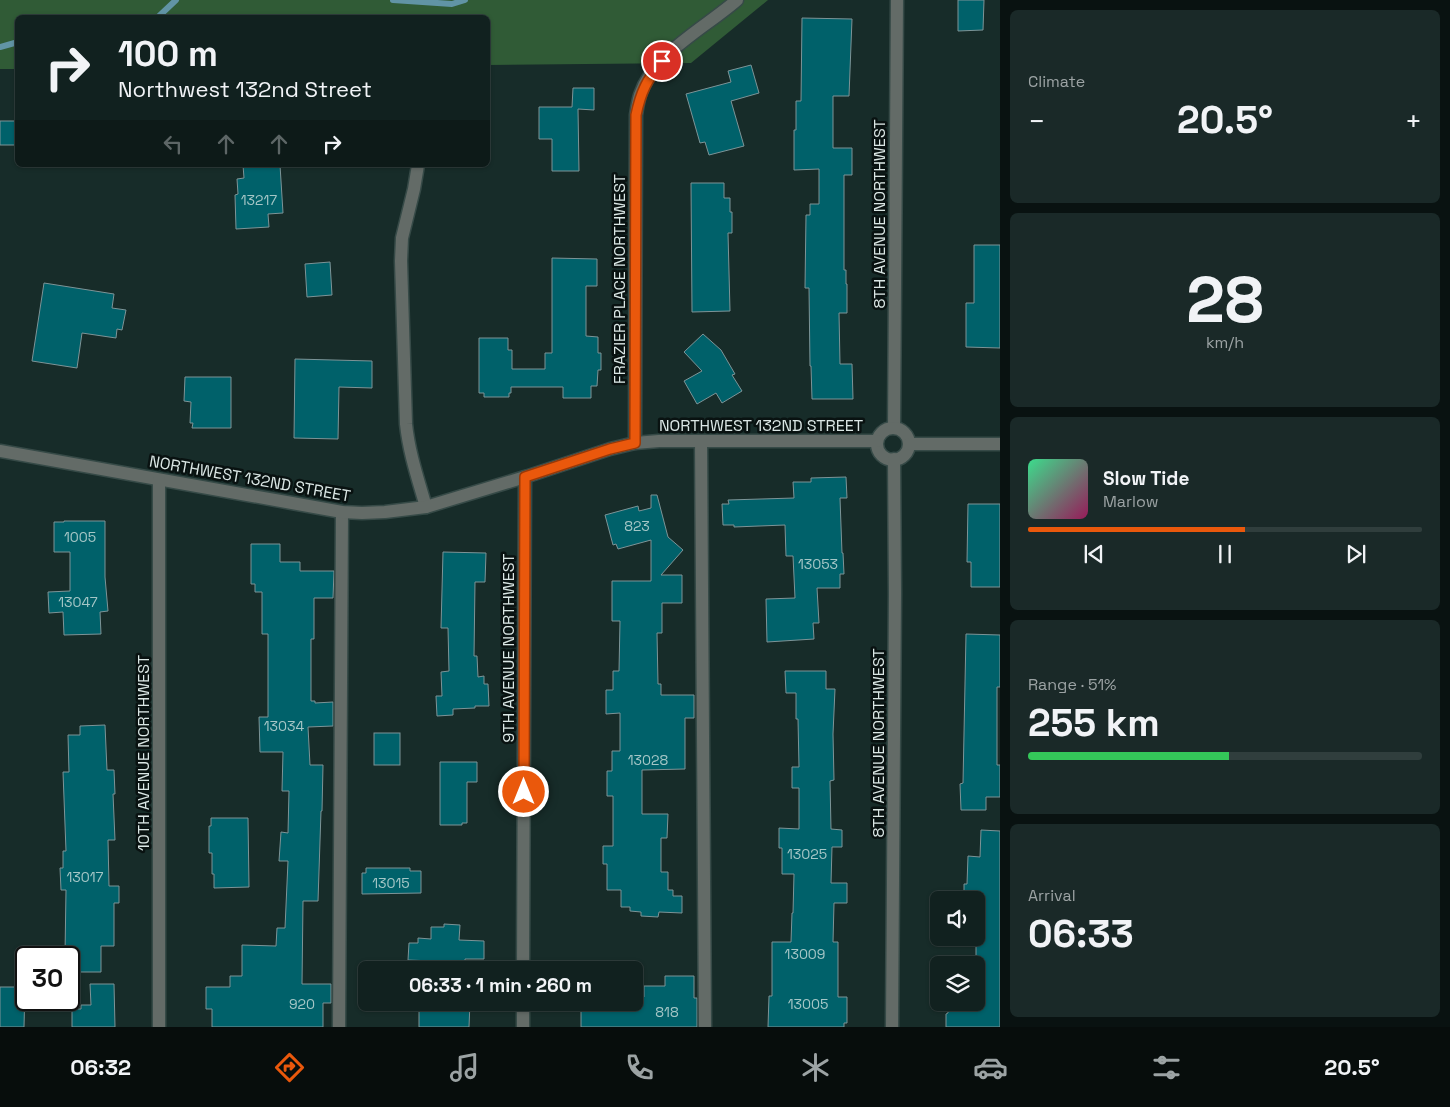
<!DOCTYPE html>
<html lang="en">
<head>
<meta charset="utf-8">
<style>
	body { margin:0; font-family:"Space Grotesk",sans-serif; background:#1a2928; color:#f1f3f6; height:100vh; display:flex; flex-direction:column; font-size:19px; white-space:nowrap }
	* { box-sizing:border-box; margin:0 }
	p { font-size:16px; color:#9ca3a4 }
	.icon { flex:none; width:28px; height:28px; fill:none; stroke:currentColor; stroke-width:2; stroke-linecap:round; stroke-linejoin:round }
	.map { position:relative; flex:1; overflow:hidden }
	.details { display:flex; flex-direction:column; gap:10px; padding:10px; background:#091211; width:450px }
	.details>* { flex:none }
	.top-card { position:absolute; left:15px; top:15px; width:475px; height:152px; border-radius:8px; box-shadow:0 1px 4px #0004,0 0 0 1px #303e3d; background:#11211f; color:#f1f3f6; overflow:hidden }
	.tools { position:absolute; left:930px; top:891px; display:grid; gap:10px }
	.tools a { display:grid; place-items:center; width:55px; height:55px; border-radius:8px; background:#11211f; box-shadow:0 1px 4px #0004,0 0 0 1px #303e3d; font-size:25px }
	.speed { position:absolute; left:15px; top:946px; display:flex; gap:10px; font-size:25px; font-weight:700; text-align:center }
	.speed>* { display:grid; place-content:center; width:65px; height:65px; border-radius:50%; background:#11211f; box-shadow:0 1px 4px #0004,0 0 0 1px #303e3d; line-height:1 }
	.speed .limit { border:2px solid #111; border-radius:8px; background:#fff; color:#111 }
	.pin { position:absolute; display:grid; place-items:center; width:42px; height:42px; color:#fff; margin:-21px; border:2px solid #fff; border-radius:50%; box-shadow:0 1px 5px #0007 }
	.me { position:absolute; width:55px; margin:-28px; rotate:0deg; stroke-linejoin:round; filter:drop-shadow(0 0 4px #0008) }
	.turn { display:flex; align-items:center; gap:18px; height:105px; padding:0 20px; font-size:22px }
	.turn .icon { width:65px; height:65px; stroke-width:2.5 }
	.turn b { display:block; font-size:35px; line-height:42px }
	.lanes { display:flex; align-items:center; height:48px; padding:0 20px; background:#0003; justify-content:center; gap:25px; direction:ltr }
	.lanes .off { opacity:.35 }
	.big { font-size:38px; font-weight:700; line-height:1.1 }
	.details .widget { flex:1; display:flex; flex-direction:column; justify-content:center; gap:8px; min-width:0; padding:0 18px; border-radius:8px; background:#1a2928 }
	.details .dial { align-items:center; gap:0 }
	.dial b { font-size:65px; line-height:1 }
	.song { display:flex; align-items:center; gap:15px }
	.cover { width:60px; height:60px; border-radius:8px; background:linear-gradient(135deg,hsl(150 70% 55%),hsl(330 70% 35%)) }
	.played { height:5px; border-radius:2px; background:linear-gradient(90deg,#ea580c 55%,#303e3d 55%) }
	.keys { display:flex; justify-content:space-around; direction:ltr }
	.heat { display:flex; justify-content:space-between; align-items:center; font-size:28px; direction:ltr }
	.charge { height:8px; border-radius:4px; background:linear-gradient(90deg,#34c759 51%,#303e3d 0) }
	.trip { position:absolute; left:358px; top:961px; width:285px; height:50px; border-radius:8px; background:#11211f; box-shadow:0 1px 4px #0004,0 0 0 1px #303e3d; font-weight:700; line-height:50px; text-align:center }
	.tab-bar { display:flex; height:80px; justify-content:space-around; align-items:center; background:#070d0c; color:#9ca3a4 }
	.tab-bar .icon { width:35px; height:35px }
	.tab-bar .current { color:#ea580c }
	.tab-bar b { font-size:22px; color:#f1f3f6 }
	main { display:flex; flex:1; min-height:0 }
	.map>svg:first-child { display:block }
</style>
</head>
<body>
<main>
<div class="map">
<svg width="1000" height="1027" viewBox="0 0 1000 1027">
	<rect width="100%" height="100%" fill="#172c29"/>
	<polygon fill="#305b36" points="0,0 768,0 691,63 488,65 488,18 18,18 17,69 0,69"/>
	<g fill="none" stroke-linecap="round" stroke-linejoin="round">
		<g stroke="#6194a5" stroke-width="6">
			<polyline points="393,0 452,4 465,0"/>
			<polyline points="157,18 176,0"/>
			<polyline points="0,47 18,42"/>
		</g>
	</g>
	<g fill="#00616a" stroke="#7d9497">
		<polygon points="958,0 984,0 983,30 958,31"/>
		<polygon points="802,18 852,19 849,96 833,96 833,148 852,148 852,175 844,175 844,270 846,270 846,284 847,284 847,313 839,313 840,364 852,364 853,399 812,399 811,366 810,366 809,288 805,288 806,215 810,215 810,204 819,204 819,169 794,170 794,130 796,130 796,101 801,101"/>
		<polygon points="751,65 759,93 731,101 744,146 709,155 705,142 700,143 686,94 731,82 728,71"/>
		<polygon points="573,88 594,88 594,110 578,109 579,171 552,171 552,139 539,139 539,107 572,107"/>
		<rect x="0" y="121" width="18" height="24"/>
		<polygon points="243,165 280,165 283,213 268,214 269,227 236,229 235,195 238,194 237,179 244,178"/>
		<polygon points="691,183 724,183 724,198 730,198 730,212 732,212 732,233 728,233 730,311 692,312"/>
		<polygon points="974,245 1000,245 1000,348 966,347 966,303 974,303"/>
		<polygon points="552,258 597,259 597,286 586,286 586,336 598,337 598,353 601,353 601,370 598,370 597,386 591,386 591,398 563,398 563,387 511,387 511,393 509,393 509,397 484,397 484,393 479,393 479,338 508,338 508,350 512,350 512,369 545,369 545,353 552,353"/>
		<polygon points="330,262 332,295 307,297 305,264"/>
		<polygon points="44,283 114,294 112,308 126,310 122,330 117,329 116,338 82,333 77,368 32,361"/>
		<polygon points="703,334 721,350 735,374 732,375 742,391 722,403 716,393 697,404 684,381 702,371 684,352"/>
		<polygon points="295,359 372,361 372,388 339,387 338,439 294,438"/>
		<polygon points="185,377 231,377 231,428 192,428 193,423 190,423 191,402 184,401"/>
		<polygon points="846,477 847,498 840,498 842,553 843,553 844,574 840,574 840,588 817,588 819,623 813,623 814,639 767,642 766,599 795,598 793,556 786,556 785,525 734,527 734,525 723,525 722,504 729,504 728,500 794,498 793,482 811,482 811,478"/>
		<polygon points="651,495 657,495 668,537 683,550 661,575 682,575 682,603 662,603 662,633 657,633 658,684 661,684 661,695 694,695 694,718 685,718 685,769 642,770 642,814 668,814 667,838 661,838 661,872 668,872 668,890 673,890 673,896 682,896 682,913 659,912 658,917 641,916 641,912 630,911 630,907 621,907 621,890 607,890 607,864 603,864 603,846 613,846 613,796 607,796 607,771 612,771 612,751 620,751 620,713 606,714 606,690 613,690 613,671 619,671 620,621 612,621 612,581 651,581 651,540 618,549 616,544 613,545 605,515 638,506 639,511 651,508"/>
		<polygon points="968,504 1000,504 1000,587 971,587 971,562 967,562"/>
		<polygon points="64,521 105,521 105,577 108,611 100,612 101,634 64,635 63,612 49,613 48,592 70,591 70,552 54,552 54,522 64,522"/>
		<polygon points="251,544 280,544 280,562 300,562 300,571 334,571 333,598 314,598 314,639 311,639 311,701 315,701 315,703 333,702 333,726 308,727 310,765 323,765 322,811 321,811 318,901 303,901 302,984 331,984 331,1003 323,1003 323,1027 212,1027 212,1009 206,1009 206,987 230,987 230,976 242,976 242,945 276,946 277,928 285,928 288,861 279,861 281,832 288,833 289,791 282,791 283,752 260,752 259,717 268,717 268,634 262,634 262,592 255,592 255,584 251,584"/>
		<polygon points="443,552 486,553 485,582 475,582 474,656 477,656 478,677 484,676 484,684 488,684 489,706 475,706 475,708 453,709 453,715 437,716 436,696 442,696 441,672 449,671 448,628 441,628"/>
		<polygon points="966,634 1000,635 1000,687 997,687 997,765 1000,765 1000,797 986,797 986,810 961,810 960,784 963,783"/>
		<polygon points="785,671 826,671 826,689 835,689 833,734 834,780 830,781 831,829 842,830 842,847 832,847 831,883 847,883 847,903 834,903 833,942 838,942 838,997 847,997 847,1023 844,1023 844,1027 768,1027 769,996 772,996 772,942 791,942 792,913 793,913 794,874 782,874 782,848 779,848 779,828 799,829 799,788 792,788 792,767 799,767 798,719 796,719 796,693 786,693"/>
		<polygon points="105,725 107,770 114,770 115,794 113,794 115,840 108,840 109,886 119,886 119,903 114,903 114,946 101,946 101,972 69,972 69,958 65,958 65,954 66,890 61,890 60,868 63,868 63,851 66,851 63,772 69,772 68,735 80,735 80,726"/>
		<rect x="374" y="733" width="26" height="32"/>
		<polygon points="440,762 477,762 477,782 467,782 467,823 462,823 462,825 440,825"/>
		<polygon points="211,818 248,818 249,887 214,888 214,874 212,874 212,853 209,853 209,826 211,826"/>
		<polygon points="981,830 1000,831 1000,1027 946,1027 946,1014 948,1013 948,1006 966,1006 966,1004 976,1004 976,900 964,900 964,884 967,884 968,856 980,857"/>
		<polygon points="366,868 410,868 410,871 421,871 421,893 362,894 362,873 366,873"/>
		<polygon points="444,924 460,925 459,940 484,941 484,959 465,959 465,970 434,970 434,961 408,960 409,943 418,943 418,938 431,939 431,927 444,927"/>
		<polygon points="665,976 694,976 694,998 697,998 697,1027 581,1027 581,1002 637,1002 637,997 644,997 644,986 665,986"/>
		<polygon points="90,984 114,984 115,1027 72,1027 72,1009 81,1009 81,1005 91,1005"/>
		<polygon points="0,987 25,987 24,1027 0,1027"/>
		<polygon points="419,1002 470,1002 469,1027 419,1027"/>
	</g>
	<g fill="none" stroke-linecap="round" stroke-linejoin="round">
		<defs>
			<g id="lane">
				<polyline points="701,441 705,1027"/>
				<polyline points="339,1027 342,512"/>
			</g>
			<g id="street">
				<path d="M418,165l-4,24 -12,49 -1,23 5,163c3,29 12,55 20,83"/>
				<polyline points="894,428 897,0"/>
				<circle cx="893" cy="444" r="16"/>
				<path d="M635,443l1,-328c1,-7 2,-13 4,-20 14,-42 65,-67 97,-95"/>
				<polyline points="909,444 1000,444"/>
				<polyline points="0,451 292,503 342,512 362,513 385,512 426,507 525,477 610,449 635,443 659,441 877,441"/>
				<polyline points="159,480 159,1027"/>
				<polyline points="523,970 525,477"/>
				<polyline points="523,1027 523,1002"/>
				<polyline points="892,1027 895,593 894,459"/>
			</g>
		</defs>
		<use href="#lane" stroke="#364a47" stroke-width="15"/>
		<use href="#street" stroke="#364a47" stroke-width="15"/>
		<use href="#lane" stroke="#636b67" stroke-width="12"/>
		<use href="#street" stroke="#636b67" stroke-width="12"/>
	</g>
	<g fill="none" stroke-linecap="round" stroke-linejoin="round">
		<defs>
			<path id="route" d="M524,792l1,-315 85,-28 25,-6 1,-328c5,-24 11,-35 26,-54"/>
		</defs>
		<use href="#route" stroke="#983908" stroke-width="12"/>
		<use href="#route" stroke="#ea580c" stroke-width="9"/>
	</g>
	<g text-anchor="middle" stroke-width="5" stroke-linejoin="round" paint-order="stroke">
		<g font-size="14" fill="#a4c6c6">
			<text x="259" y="205">13217</text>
			<text x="637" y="531">823</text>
			<text x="80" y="542">1005</text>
			<text x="818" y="569">13053</text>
			<text x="78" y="607">13047</text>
			<text x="284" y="731">13034</text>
			<text x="648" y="765">13028</text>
			<text x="807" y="859">13025</text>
			<text x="85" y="882">13017</text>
			<text x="391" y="888">13015</text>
			<text x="805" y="959">13009</text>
			<text x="302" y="1009">920</text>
			<text x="808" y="1009">13005</text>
			<text x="667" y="1017">818</text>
		</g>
		<g font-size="16" fill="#dbe7e5" stroke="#091211">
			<text transform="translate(879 214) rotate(-90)" y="6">8TH AVENUE NORTHWEST</text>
			<text transform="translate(619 279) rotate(-90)" y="6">FRAZIER PLACE NORTHWEST</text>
			<text x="761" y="431">NORTHWEST 132ND STREET</text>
			<text transform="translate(250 478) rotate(10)" y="6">NORTHWEST 132ND STREET</text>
			<text transform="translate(508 648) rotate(-90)" y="6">9TH AVENUE NORTHWEST</text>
			<text transform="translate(878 743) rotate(-90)" y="6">8TH AVENUE NORTHWEST</text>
			<text transform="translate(143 753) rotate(-90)" y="6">10TH AVENUE NORTHWEST</text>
		</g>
	</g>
</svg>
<div class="tools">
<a><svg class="icon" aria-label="sound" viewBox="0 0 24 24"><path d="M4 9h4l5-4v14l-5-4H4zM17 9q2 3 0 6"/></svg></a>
<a><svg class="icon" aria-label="layers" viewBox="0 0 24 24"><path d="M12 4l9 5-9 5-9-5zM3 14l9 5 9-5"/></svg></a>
</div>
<div class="speed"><div class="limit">30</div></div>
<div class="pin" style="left:662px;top:61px;background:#d93025"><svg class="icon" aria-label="arrive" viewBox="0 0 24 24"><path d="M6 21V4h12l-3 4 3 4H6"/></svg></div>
<svg class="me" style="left:524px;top:792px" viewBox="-20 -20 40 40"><circle r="17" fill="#ea580c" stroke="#fff" stroke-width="3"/><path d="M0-11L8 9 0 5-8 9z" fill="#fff"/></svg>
<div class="trip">06:33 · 1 min · 260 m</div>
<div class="top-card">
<div class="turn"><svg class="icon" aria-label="right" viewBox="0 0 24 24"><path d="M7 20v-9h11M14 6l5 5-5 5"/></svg><div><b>100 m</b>Northwest 132nd Street</div></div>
<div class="lanes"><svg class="icon off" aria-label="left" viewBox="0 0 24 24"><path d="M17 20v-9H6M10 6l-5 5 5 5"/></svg><svg class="icon off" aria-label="ahead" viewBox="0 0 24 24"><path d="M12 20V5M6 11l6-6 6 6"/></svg><svg class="icon off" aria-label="ahead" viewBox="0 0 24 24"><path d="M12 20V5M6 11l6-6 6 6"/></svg><svg class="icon" aria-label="right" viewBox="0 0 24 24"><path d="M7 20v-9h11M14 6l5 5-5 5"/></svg></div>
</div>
</div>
<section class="details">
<div class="widget"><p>Climate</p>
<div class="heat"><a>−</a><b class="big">20.5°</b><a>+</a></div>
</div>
<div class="widget dial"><b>28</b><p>km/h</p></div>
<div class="widget">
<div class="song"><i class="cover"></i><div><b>Slow Tide</b><p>Marlow</p></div></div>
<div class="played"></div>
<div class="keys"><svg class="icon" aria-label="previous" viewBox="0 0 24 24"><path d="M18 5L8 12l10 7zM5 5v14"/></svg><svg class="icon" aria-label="pause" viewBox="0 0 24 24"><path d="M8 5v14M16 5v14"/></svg><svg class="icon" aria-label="next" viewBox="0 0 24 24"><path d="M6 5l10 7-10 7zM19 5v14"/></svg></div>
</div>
<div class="widget"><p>Range · 51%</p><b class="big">255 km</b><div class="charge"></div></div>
<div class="widget"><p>Arrival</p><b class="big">06:33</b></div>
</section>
</main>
<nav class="tab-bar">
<b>06:32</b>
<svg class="icon current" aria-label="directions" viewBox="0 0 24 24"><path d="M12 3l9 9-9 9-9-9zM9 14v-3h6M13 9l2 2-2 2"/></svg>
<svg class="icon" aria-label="music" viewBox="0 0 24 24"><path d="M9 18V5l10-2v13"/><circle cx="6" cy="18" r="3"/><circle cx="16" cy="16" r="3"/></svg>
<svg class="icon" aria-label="phone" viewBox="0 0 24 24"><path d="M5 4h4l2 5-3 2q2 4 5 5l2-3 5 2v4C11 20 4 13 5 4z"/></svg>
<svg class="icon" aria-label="climate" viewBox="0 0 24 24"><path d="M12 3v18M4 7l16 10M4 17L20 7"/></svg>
<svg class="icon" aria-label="car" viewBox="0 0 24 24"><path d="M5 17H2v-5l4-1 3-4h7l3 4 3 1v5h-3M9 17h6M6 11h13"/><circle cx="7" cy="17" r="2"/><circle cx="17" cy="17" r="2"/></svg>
<svg class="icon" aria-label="filters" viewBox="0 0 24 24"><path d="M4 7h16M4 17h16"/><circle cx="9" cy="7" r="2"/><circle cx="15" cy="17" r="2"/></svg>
<b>20.5°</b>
</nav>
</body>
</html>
